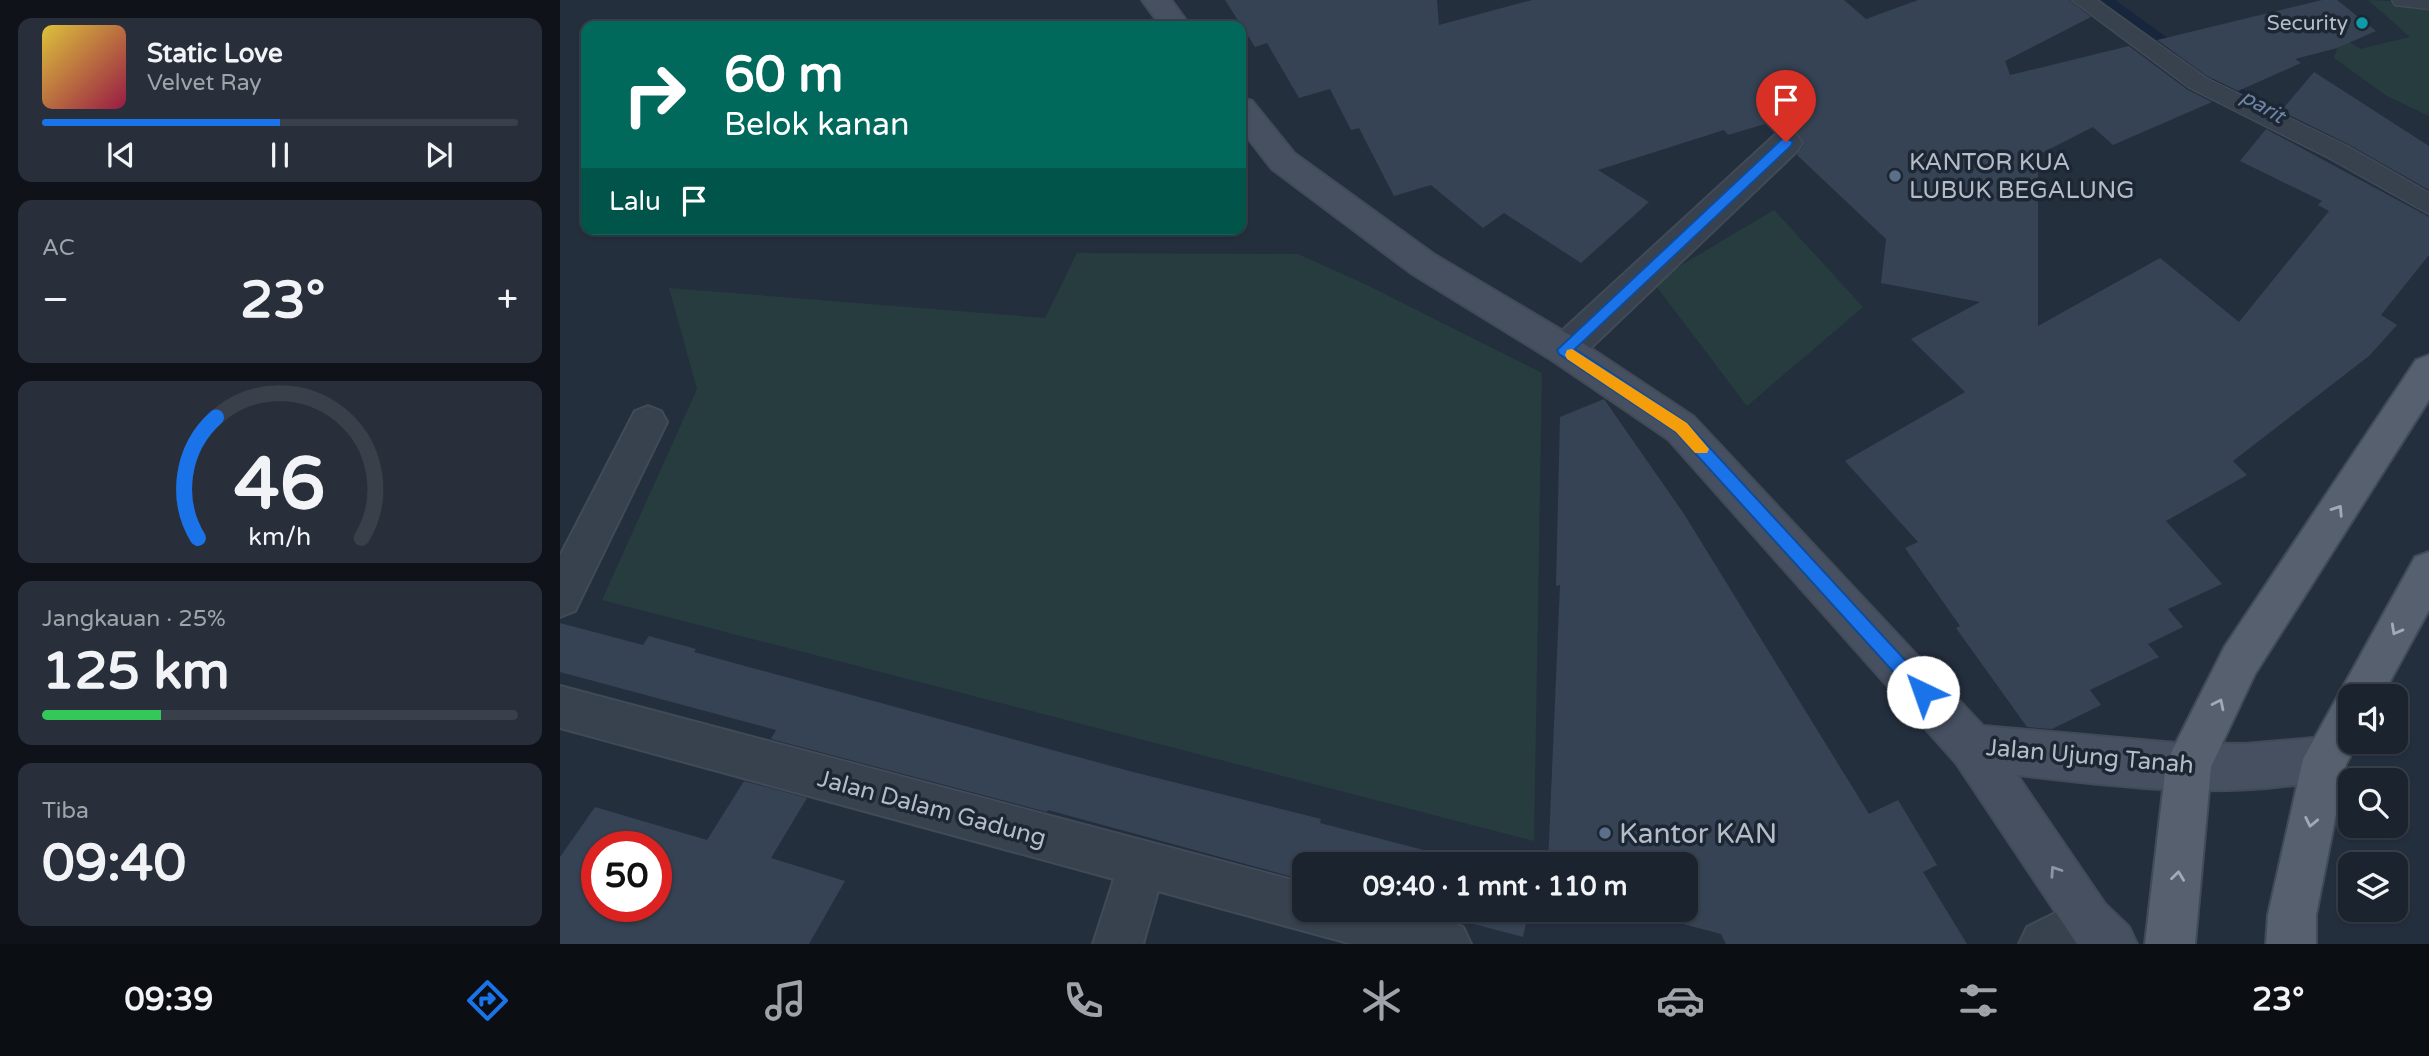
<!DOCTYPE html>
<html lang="id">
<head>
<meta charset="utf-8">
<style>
	body { margin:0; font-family:"Varela Round",sans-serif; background:#282f3a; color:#f1f3f6; height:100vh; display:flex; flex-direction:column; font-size:26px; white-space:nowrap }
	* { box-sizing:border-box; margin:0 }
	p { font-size:23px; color:#a0a4aa }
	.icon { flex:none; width:38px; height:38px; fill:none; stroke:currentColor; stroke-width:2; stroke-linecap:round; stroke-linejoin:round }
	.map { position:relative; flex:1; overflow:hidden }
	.panel { display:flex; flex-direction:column; gap:18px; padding:18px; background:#0f1319; width:560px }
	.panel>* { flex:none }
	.hud { position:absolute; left:21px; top:21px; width:665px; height:214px; border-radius:14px; box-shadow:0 2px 5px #0004,0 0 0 2px #39404a; background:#00695c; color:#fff; overflow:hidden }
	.tools { position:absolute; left:1778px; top:684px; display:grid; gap:14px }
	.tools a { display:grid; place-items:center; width:70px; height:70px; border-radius:14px; background:#1b232e; box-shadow:0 2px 5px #0004,0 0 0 2px #39404a; font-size:35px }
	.speed { position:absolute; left:21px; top:831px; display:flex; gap:14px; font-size:35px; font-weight:700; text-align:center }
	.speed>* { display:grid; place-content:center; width:91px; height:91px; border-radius:50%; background:#1b232e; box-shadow:0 2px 5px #0004,0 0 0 2px #39404a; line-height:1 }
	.speed .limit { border:10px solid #d22; background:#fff; color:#111 }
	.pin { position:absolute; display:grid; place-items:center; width:60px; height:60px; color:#fff; margin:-72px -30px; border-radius:50% 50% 50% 0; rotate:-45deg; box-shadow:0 0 7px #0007 }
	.pin .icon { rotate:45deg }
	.me { position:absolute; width:77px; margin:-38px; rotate:318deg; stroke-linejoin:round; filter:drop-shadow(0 0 5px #0008) }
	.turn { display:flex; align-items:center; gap:24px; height:147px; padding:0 28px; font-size:32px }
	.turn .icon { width:91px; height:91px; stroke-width:2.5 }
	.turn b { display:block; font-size:49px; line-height:60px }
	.then { display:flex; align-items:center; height:66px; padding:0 28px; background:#0003; gap:14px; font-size:26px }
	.big { font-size:52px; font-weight:700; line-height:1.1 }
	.panel .tile { flex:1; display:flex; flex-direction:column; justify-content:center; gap:10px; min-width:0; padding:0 24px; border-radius:14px; background:#282f3a }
	.panel .dial { align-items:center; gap:0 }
	.dial svg { height:182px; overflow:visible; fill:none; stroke:#39404a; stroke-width:7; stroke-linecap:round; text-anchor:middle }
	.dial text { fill:#f1f3f6; stroke:none }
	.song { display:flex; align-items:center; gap:21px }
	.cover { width:84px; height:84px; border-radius:10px; background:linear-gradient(135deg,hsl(50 70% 55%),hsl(340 70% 35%)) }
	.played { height:7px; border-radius:4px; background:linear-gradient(90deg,#1a73e8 50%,#39404a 50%) }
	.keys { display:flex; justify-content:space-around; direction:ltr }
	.heat { display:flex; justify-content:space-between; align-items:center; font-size:38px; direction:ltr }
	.charge { height:10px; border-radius:5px; background:linear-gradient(90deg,#34c759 25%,#39404a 0) }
	.trip { position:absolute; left:732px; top:852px; width:406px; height:70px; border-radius:14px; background:#1b232e; box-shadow:0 2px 5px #0004,0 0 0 2px #39404a; font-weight:700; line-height:70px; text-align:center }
	.dock { display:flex; height:112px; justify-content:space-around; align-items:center; background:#0b0e12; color:#a0a4aa }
	.dock .icon { width:49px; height:49px }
	.dock .on { color:#1a73e8 }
	.dock b { font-size:32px; color:#f1f3f6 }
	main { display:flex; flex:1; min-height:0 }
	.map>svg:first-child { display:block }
</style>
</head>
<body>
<main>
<section class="panel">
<div class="tile">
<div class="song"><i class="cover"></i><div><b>Static Love</b><p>Velvet Ray</p></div></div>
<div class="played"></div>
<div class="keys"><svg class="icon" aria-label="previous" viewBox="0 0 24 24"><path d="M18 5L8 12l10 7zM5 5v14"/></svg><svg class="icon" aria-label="pause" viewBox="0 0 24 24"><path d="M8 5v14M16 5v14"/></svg><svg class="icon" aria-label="next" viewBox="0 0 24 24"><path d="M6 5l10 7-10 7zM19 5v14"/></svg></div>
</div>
<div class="tile"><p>AC</p>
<div class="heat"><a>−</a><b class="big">23°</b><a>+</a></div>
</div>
<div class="tile dial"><svg viewBox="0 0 100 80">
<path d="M14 69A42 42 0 1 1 86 69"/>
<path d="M14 69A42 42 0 0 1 22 16" stroke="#1a73e8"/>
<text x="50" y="56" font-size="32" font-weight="700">46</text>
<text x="50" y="72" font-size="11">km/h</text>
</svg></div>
<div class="tile"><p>Jangkauan · 25%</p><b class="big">125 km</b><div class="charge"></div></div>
<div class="tile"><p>Tiba</p><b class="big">09:40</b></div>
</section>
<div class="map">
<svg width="1869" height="944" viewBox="0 0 1869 944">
	<rect width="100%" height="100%" fill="#242f3e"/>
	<g fill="#263c3f">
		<polygon points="1808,0 1830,1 1869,10 1869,116 1827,96 1774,58 1781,36 1800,49 1850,37"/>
		<polygon points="1214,210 1303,307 1187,406 1093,282"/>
		<polygon points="517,253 738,254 807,285 982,373 974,841 42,600 137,389 109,288 485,318"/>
	</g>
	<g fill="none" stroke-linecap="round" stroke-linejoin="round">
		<g fill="#17263c" fill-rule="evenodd">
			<polygon points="1541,0 1555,0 1623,49 1623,55 1613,55"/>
			<polygon points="1658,76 1727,113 1729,116 1722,121 1717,119 1653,83 1651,80"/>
		</g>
	</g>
	<g fill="#364354" fill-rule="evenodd">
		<polygon points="665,0 877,0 879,25 972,0 1284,0 1306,19 1358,0 1509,0 1531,17 1445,61 1450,75 1569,46 1628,90 1652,102 1553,145 1533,127 1478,155 1478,326 1600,258 1679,322 1769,211 1758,205 1762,201 1680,161 1706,129 1869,217 1869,255 1821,315 1837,325 1809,356 1673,461 1687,475 1606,521 1662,584 1608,609 1623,627 1588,644 1599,657 1530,690 1541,705 1492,729 1467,727 1396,628 1400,626 1345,548 1358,542 1285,461 1405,392 1351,339 1420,302 1321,283 1326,239 1237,155 1244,144 1239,134 1227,129 1214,133 1205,124 1168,135 1164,130 1038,170 1089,202 1021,263 944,213 923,228 871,185 834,196 799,128 791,130 770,89 739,98 707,43 695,47"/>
		<polygon points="1762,0 1777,0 1816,31 1777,48 1735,59 1741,63 1678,91 1647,76 1597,40"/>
		<polygon points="1754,72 1869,146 1869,190 1788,144 1721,111"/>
		<polygon points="1044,399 1124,514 1309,814 1338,800 1377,865 1363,872 1407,944 1166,944 1161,934 1070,910 1125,910 1125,864 988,864 1000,585 996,586 1000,417"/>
		<polygon points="0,623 83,645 89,636 136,649 134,652 573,772 761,819 760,823 898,859 900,851 951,864 744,864 744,880 488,810 487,812 211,739 216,730 0,672"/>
		<path d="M184,781l63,17 -36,60 74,23 -36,63h-249v-87l35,-50 112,33zM37,847h59v59h-59z"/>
		<polygon points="861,910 969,910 963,937"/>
	</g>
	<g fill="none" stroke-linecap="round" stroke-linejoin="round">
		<defs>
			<g id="service">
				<polygon points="1512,0 1537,0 1646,78 1787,146 1869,193 1869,214 1769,158 1630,88"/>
				<polygon points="1832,0 1869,0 1869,9 1835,5"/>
			</g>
			<g id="minor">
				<polygon points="1226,132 1237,135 1242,143 1237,151 1018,360 1005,364 992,360 987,350 992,340 1215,135"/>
				<polygon points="88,406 101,411 107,422 15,611 0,617 0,556 75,411"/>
				<path d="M0,686l744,197v27c56,0 106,-6 159,17l8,17h-119l-194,-53 -15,53h-50l21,-65 -554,-151z"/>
				<polygon points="1528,897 1545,904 1552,921 1545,938 1534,944 1459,944 1467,927"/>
			</g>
			<g id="secondary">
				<polygon points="582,0 611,0 630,26 601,26"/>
				<path d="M681,98l11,3 42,52 141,102 143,85 116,77 289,309 193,17 69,1 80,-7 16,6 6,16 -6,16c-19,8 -37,9 -57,11 -88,11 -179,-1 -267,-11l88,129 24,23 8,17h-60l-121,-181 -288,-324 -116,-79 -141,-87 -139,-104 -31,-40z"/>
			</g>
			<g id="primary">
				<polygon points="1869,355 1869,400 1695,674 1651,767 1635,944 1585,944 1606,765 1613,749 1665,646 1856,360"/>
				<polygon points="1869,552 1869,610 1822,696 1790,696 1790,742 1798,742 1786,764 1756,915 1756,944 1706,944 1708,915 1743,759 1855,557"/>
			</g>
		</defs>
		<use href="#service" stroke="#414a57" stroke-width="3"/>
		<use href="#minor" stroke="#414a57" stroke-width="4"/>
		<use href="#secondary" stroke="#414a57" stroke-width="4"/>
		<use href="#primary" stroke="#414a57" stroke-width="4"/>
		<use href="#service" fill="#38414e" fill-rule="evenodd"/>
		<use href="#minor" fill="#38414e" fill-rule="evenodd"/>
		<use href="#secondary" fill="#465061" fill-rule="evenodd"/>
		<use href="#primary" fill="#56606e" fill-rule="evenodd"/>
	</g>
	<defs><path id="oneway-chevron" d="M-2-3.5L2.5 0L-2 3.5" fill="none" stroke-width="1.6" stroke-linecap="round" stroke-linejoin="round" transform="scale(1.75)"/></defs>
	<g stroke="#a1aab7">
		<use href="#oneway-chevron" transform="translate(1778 510) rotate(-57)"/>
		<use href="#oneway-chevron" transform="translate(1836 630) rotate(119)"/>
		<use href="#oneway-chevron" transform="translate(1659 704) rotate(-64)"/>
		<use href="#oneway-chevron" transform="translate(1751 822) rotate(102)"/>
		<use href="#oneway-chevron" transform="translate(1618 876) rotate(-83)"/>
	</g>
	<use stroke="#8e96a5" href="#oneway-chevron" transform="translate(1495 871) rotate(-124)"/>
	<polygon fill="#1a73e8" stroke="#114b97" stroke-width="2" points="1226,138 1233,142 1231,146 1015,349 1127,423 1369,686 1372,692 1369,698 1363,701 1357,698 1116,432 999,354 997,350 1222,139"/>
	<polygon fill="#f59e0b" points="1012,349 1127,423 1149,449 1147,453 1135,453 1116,432 1007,359 1005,355 1007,350"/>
	<circle fill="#0f9aa8" stroke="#1d2633" stroke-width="2.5" cx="1802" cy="23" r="7"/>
	<g fill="#5c6f8a" stroke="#1d2633" stroke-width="2.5">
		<circle cx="1335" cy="176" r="7"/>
		<circle cx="1045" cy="833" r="7"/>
	</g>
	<g text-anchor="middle" stroke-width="7" stroke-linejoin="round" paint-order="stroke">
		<g font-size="21" fill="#b4bcc9" stroke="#1d2633" text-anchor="end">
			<text x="1788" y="30">Security</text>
		</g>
		<g font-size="21" font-style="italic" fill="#6d86a8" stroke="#1d2633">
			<text transform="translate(1703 106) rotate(30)" y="7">parit</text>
		</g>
		<g font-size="24" fill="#b4bcc9" stroke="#1d2633" text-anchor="start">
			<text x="1349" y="170">KANTOR KUA<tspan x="1349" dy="28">LUBUK BEGALUNG</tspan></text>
		</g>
		<g font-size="24" fill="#b4bcc9" stroke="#1d2633">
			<text transform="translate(1530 756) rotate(5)" y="8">Jalan Ujung Tanah</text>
			<text transform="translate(372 808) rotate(15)" y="8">Jalan Dalam Gadung</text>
		</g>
		<g font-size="28" fill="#b4bcc9" stroke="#1d2633" text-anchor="start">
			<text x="1059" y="843">Kantor KAN</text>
		</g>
	</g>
</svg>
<div class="tools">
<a><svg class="icon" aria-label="sound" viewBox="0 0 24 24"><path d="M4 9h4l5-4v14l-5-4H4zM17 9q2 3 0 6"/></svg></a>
<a><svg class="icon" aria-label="search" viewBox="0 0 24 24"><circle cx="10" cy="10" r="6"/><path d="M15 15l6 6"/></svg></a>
<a><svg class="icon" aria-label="layers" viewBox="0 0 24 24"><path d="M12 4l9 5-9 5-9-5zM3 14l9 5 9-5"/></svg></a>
</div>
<div class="speed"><div class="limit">50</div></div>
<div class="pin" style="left:1226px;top:142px;background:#d93025"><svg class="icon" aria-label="arrive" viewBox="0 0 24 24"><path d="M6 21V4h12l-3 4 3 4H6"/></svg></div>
<svg class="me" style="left:1363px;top:692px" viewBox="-20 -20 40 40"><circle r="19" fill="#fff"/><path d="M0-13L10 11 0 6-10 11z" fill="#1a73e8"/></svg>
<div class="trip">09:40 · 1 mnt · 110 m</div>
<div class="hud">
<div class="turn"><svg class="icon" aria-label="right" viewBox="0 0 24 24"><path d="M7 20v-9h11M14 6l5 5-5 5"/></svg><div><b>60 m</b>Belok kanan</div></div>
<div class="then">Lalu<svg class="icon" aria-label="arrive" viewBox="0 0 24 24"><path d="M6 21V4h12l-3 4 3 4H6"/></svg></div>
</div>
</div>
</main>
<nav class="dock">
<b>09:39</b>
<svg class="icon on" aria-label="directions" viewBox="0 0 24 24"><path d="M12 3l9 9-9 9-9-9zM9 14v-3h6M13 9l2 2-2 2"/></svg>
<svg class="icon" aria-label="music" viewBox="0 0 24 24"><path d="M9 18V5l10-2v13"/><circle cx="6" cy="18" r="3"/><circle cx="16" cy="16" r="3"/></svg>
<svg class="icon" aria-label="phone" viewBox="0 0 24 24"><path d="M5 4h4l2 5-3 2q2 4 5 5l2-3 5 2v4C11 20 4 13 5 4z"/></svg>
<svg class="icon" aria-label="climate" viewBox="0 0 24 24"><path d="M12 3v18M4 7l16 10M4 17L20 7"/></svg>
<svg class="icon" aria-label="car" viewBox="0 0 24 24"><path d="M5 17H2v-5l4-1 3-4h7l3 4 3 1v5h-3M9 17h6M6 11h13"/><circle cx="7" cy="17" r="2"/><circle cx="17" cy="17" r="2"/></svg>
<svg class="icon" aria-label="filters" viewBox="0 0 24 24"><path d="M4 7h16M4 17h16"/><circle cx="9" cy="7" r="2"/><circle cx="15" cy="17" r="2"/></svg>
<b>23°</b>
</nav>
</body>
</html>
